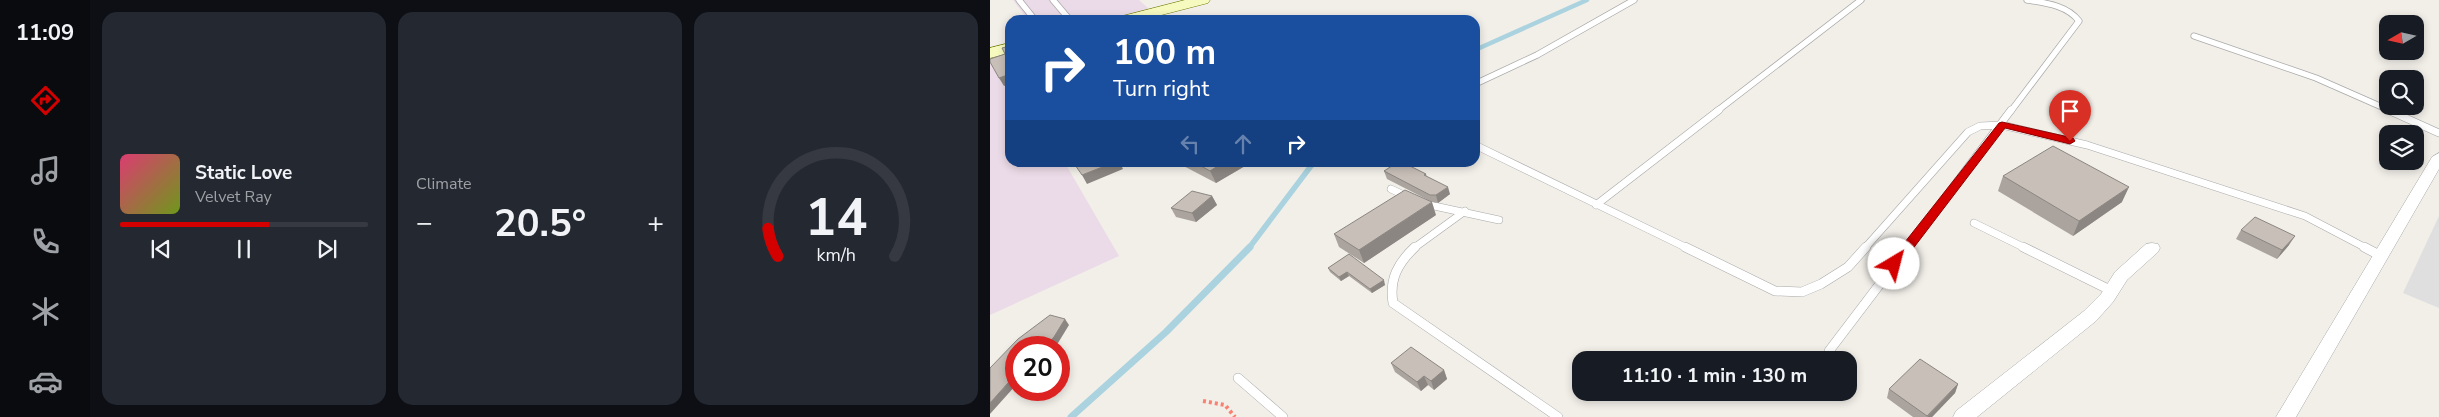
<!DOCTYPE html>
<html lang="en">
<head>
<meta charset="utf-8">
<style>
	body { margin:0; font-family:"Nunito Sans",sans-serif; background:#242831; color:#f1f3f6; height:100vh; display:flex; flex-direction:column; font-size:19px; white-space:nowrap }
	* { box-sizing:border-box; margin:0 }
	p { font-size:16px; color:#9ea1a6 }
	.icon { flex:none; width:28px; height:28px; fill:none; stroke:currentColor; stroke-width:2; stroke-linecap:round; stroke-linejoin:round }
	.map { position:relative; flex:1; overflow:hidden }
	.sheet { display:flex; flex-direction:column; gap:12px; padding:12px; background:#0d0f14; width:900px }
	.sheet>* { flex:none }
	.top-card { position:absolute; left:15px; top:15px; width:475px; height:152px; border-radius:15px; box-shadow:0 2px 8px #0003; background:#1a4fa0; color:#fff; overflow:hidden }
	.needle { width:32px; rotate:261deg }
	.controls { position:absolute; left:1389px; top:15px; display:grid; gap:10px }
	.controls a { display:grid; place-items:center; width:45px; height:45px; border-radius:10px; background:#171b24; box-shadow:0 2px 8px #0003; font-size:25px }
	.speed { position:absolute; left:15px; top:336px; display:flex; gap:10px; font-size:25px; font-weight:700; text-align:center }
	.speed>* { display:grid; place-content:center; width:65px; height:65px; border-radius:50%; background:#171b24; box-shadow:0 2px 8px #0003; line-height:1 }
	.speed .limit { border:8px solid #d22; background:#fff; color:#111 }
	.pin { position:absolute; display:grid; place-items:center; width:42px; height:42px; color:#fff; margin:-51px -21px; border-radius:50% 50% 50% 0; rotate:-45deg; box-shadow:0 0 5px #0007 }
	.pin .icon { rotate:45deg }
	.me { position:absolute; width:55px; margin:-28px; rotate:37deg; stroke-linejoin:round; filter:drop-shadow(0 0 4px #0008) }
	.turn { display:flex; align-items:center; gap:18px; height:105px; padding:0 25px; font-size:22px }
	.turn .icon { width:65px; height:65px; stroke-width:2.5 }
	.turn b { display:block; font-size:35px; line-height:42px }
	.lanes { display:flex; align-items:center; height:48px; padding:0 25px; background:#0003; justify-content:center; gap:25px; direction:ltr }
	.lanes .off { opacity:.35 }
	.big { font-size:38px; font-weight:700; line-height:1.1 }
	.sheet .tile { flex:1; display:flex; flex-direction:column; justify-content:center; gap:8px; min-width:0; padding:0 18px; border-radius:15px; background:#242831 }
	.sheet .dial { align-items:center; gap:0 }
	.dial svg { height:130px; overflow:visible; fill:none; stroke:#363941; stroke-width:7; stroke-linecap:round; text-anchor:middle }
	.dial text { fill:#f1f3f6; stroke:none }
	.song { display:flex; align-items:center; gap:15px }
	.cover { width:60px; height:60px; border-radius:8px; background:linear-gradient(135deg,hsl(340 70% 55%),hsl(80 70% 35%)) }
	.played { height:5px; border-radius:2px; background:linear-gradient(90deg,#d40000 60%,#363941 60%) }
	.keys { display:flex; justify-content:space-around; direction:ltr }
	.heat { display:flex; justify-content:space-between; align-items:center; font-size:28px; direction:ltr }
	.sheet .tiles { flex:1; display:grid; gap:12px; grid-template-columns:repeat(3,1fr) }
	.trip { position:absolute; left:582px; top:351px; width:285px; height:50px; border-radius:15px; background:#171b24; box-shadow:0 2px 8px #0003; font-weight:700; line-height:50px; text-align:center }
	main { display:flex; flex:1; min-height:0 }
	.tabs { display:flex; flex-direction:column; width:90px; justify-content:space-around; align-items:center; background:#090b0e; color:#9ea1a6 }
	.tabs .icon { width:35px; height:35px }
	.tabs .selected { color:#d40000 }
	.tabs b { font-size:22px; color:#f1f3f6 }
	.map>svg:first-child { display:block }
</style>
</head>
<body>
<main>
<nav class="tabs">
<b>11:09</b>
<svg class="icon selected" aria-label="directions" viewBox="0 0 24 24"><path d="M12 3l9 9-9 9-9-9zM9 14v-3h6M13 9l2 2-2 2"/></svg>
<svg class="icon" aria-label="music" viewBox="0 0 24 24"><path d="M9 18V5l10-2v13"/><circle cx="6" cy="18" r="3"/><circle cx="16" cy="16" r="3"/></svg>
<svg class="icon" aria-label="phone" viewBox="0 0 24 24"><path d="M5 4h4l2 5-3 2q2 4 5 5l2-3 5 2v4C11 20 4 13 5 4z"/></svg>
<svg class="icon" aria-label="climate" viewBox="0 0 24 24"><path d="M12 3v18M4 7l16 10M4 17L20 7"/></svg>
<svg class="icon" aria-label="car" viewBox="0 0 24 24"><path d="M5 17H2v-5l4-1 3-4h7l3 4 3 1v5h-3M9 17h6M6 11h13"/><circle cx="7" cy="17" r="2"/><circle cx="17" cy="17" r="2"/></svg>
</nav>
<section class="sheet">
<div class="tiles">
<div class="tile">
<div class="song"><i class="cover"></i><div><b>Static Love</b><p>Velvet Ray</p></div></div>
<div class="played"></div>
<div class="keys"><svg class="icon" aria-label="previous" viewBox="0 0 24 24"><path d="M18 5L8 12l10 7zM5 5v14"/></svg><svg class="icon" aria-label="pause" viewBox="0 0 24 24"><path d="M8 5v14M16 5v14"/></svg><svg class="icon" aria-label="next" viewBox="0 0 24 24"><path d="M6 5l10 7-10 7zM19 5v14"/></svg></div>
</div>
<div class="tile"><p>Climate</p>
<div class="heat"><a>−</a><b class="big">20.5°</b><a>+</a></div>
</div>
<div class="tile dial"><svg viewBox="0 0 100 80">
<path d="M14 69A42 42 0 1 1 86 69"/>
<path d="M14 69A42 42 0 0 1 8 52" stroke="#d40000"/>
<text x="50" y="56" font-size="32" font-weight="700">14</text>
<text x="50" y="72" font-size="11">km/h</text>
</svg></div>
</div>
</section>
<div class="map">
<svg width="1449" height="417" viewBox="0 0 1449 417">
	<rect width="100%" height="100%" fill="#f2efe9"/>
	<polygon fill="#e0dfdf" points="1449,216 1449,308 1413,293"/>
	<g fill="#ebdbe8">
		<polygon points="23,0 149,0 159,9 117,20 38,20"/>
		<polygon points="12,53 20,68 20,162 75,163 129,256 0,315 0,56"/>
	</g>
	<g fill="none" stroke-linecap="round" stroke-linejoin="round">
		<polyline stroke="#aad3df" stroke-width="4.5" points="485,50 597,0"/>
		<polyline stroke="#aad3df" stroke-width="5.5" points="259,248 324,162"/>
		<polyline stroke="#aad3df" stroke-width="7" points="81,417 176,332 260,247"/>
		<defs>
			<g id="lane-far2">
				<polyline points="29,0 45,20"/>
				<polyline points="63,0 80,20"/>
				<polyline points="1204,36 1326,78 1401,111"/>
				<polyline points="485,84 547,55 644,0"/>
				<polyline points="727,111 871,0"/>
				<path d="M1021,111l68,-90c-12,-16 -34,-18 -52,-21"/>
			</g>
			<g id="lane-far1">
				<polyline points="1398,110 1449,133"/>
				<polyline points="485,145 697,248"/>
				<polyline points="401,189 418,197"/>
				<polyline points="435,204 509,220"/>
				<polyline points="606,205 729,110"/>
				<polyline points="984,223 1035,248"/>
				<polyline points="424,248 475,211"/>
				<polyline points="875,248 978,132 990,126 1012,125 1097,145 1315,216 1376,248"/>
				<polyline points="917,248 1021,110"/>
			</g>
			<g id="lane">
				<path d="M425,247c-17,16 -26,32 -22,56l165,114"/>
				<polyline points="695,247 785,291 812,292 831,284 858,267 876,247"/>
				<polyline points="1033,247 1122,291"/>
				<polyline points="1374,247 1391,256"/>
				<polyline points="839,351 918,247"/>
				<polyline points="248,378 293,417"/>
			</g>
			<g id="street">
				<polygon points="1449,153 1449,169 1306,417 1286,417 1442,157"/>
				<polygon points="1162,243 1168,244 1170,248 1168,252 1137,280 1123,302 1106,321 987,417 963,417 966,411 1094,311 1111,294 1125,272 1156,244"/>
			</g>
			<g id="secondary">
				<polygon points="195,0 220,0 218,3 152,20 126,20 129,17"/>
				<polygon points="20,43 20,53 0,58 0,48"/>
			</g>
		</defs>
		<use href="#lane-far2" stroke="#a9a9a9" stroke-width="7"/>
		<use href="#lane-far1" stroke="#a9a9a9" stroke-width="8"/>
		<use href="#lane" stroke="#a9a9a9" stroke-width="10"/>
		<use href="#street" stroke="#a9a9a9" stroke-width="1"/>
		<use href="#secondary" stroke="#707d05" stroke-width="1"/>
		<polyline stroke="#fa8072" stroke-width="4" stroke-dasharray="3 3" stroke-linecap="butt" points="213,401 235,405 245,417"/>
		<use href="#lane-far2" stroke="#fff" stroke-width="5.5"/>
		<use href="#lane-far1" stroke="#fff" stroke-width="7"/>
		<use href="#lane" stroke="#fff" stroke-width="9"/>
		<use href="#street" fill="#fff" fill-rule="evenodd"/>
		<use href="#secondary" fill="#f7fabf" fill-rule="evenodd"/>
	</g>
	<g fill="#aba49e">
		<polygon points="186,162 254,162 255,166 226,183"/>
		<polygon points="394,171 436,174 437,177 460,194 448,203 442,202 397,179"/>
		<polygon points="1013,176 1132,202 1083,236 1008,191"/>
		<polygon points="222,196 227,205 206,222 186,217 181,208"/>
		<polygon points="446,215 374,263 349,247 344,234"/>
		<polygon points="1251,230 1299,245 1287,259 1246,239"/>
		<polygon points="359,254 395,285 382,293 359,276 351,281 340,272 338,268"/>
		<polygon points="401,363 454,370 457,379 444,390 438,385 431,391 405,372"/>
		<polygon points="968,384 965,393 942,417 923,417 897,398 899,389"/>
	</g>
	<g fill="#8b8681">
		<polygon points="20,74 20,84 14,86 9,78"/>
		<polygon points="125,162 140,162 131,165 133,169 97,184 92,175"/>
		<polygon points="234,162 254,162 255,166 226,183 220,171"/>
		<polygon points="458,187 460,194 448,203 446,195"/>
		<polygon points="1139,187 1132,202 1083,236 1089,221"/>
		<polygon points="222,196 227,205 206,222 202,213"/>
		<polygon points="442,202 446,215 374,263 369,250"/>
		<polygon points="1305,236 1299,245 1287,259 1292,250"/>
		<polygon points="357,272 359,276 351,281 349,277"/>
		<polygon points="394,280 395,285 382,293 380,289"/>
		<polygon points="75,319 79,325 68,343 64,348 54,348"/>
		<polygon points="454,370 457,379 444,390 441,381"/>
		<polygon points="26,374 26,385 0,414 0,403"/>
		<polygon points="434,376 438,385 431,391 427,382"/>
		<polygon points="968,384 965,393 942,417 937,417"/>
	</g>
	<g fill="#c7bfb8" stroke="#8b8681">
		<polygon points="20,46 20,74 9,78 0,62 0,59 15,54 12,48"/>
		<polygon points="1063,146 1139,187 1089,221 1013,176"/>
		<polygon points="83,162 125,162 92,175"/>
		<polygon points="204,162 234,162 220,171"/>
		<polygon points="408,162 412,162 436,174 434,175 458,187 446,195 440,195 394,171"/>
		<polygon points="415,190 442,202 369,250 344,234"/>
		<polygon points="202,191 222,196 202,213 181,208"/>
		<polygon points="1265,217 1305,236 1292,250 1251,230"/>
		<polygon points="359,254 394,280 380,289 357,272 349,277 338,268"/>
		<polygon points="60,315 75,319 64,337 54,348 26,348 26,374 0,403 0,368 28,339"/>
		<polygon points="421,347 454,370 441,381 434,376 427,382 401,363"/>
		<polygon points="930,359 968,384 937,416 899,389"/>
	</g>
	<polygon fill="#d40000" stroke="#8a0000" points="1012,122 1083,138 1085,141 1080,144 1015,128 909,267 900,267 898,264 900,261 1009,123"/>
</svg>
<div class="controls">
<a><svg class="needle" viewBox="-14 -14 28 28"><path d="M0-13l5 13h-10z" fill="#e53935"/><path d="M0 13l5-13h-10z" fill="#9ea1a6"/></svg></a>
<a><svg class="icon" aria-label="search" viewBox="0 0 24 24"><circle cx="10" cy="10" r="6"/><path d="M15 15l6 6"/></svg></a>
<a><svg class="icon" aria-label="layers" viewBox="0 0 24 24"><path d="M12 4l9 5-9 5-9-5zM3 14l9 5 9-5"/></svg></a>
</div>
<div class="speed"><div class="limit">20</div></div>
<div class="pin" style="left:1080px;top:141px;background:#d93025"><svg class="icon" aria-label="arrive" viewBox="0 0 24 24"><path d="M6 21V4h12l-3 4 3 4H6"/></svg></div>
<svg class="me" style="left:904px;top:264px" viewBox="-20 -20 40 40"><circle r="19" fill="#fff"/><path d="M0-13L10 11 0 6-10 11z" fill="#d40000"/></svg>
<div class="trip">11:10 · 1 min · 130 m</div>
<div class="top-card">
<div class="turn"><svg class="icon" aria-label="right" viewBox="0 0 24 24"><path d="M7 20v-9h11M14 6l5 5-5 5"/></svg><div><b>100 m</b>Turn right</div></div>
<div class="lanes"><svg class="icon off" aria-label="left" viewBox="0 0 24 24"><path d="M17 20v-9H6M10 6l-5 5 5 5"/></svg><svg class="icon off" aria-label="ahead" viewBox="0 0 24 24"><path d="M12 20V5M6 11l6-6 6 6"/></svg><svg class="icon" aria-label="right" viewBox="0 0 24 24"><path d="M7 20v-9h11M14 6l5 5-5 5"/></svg></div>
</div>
</div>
</main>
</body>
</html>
